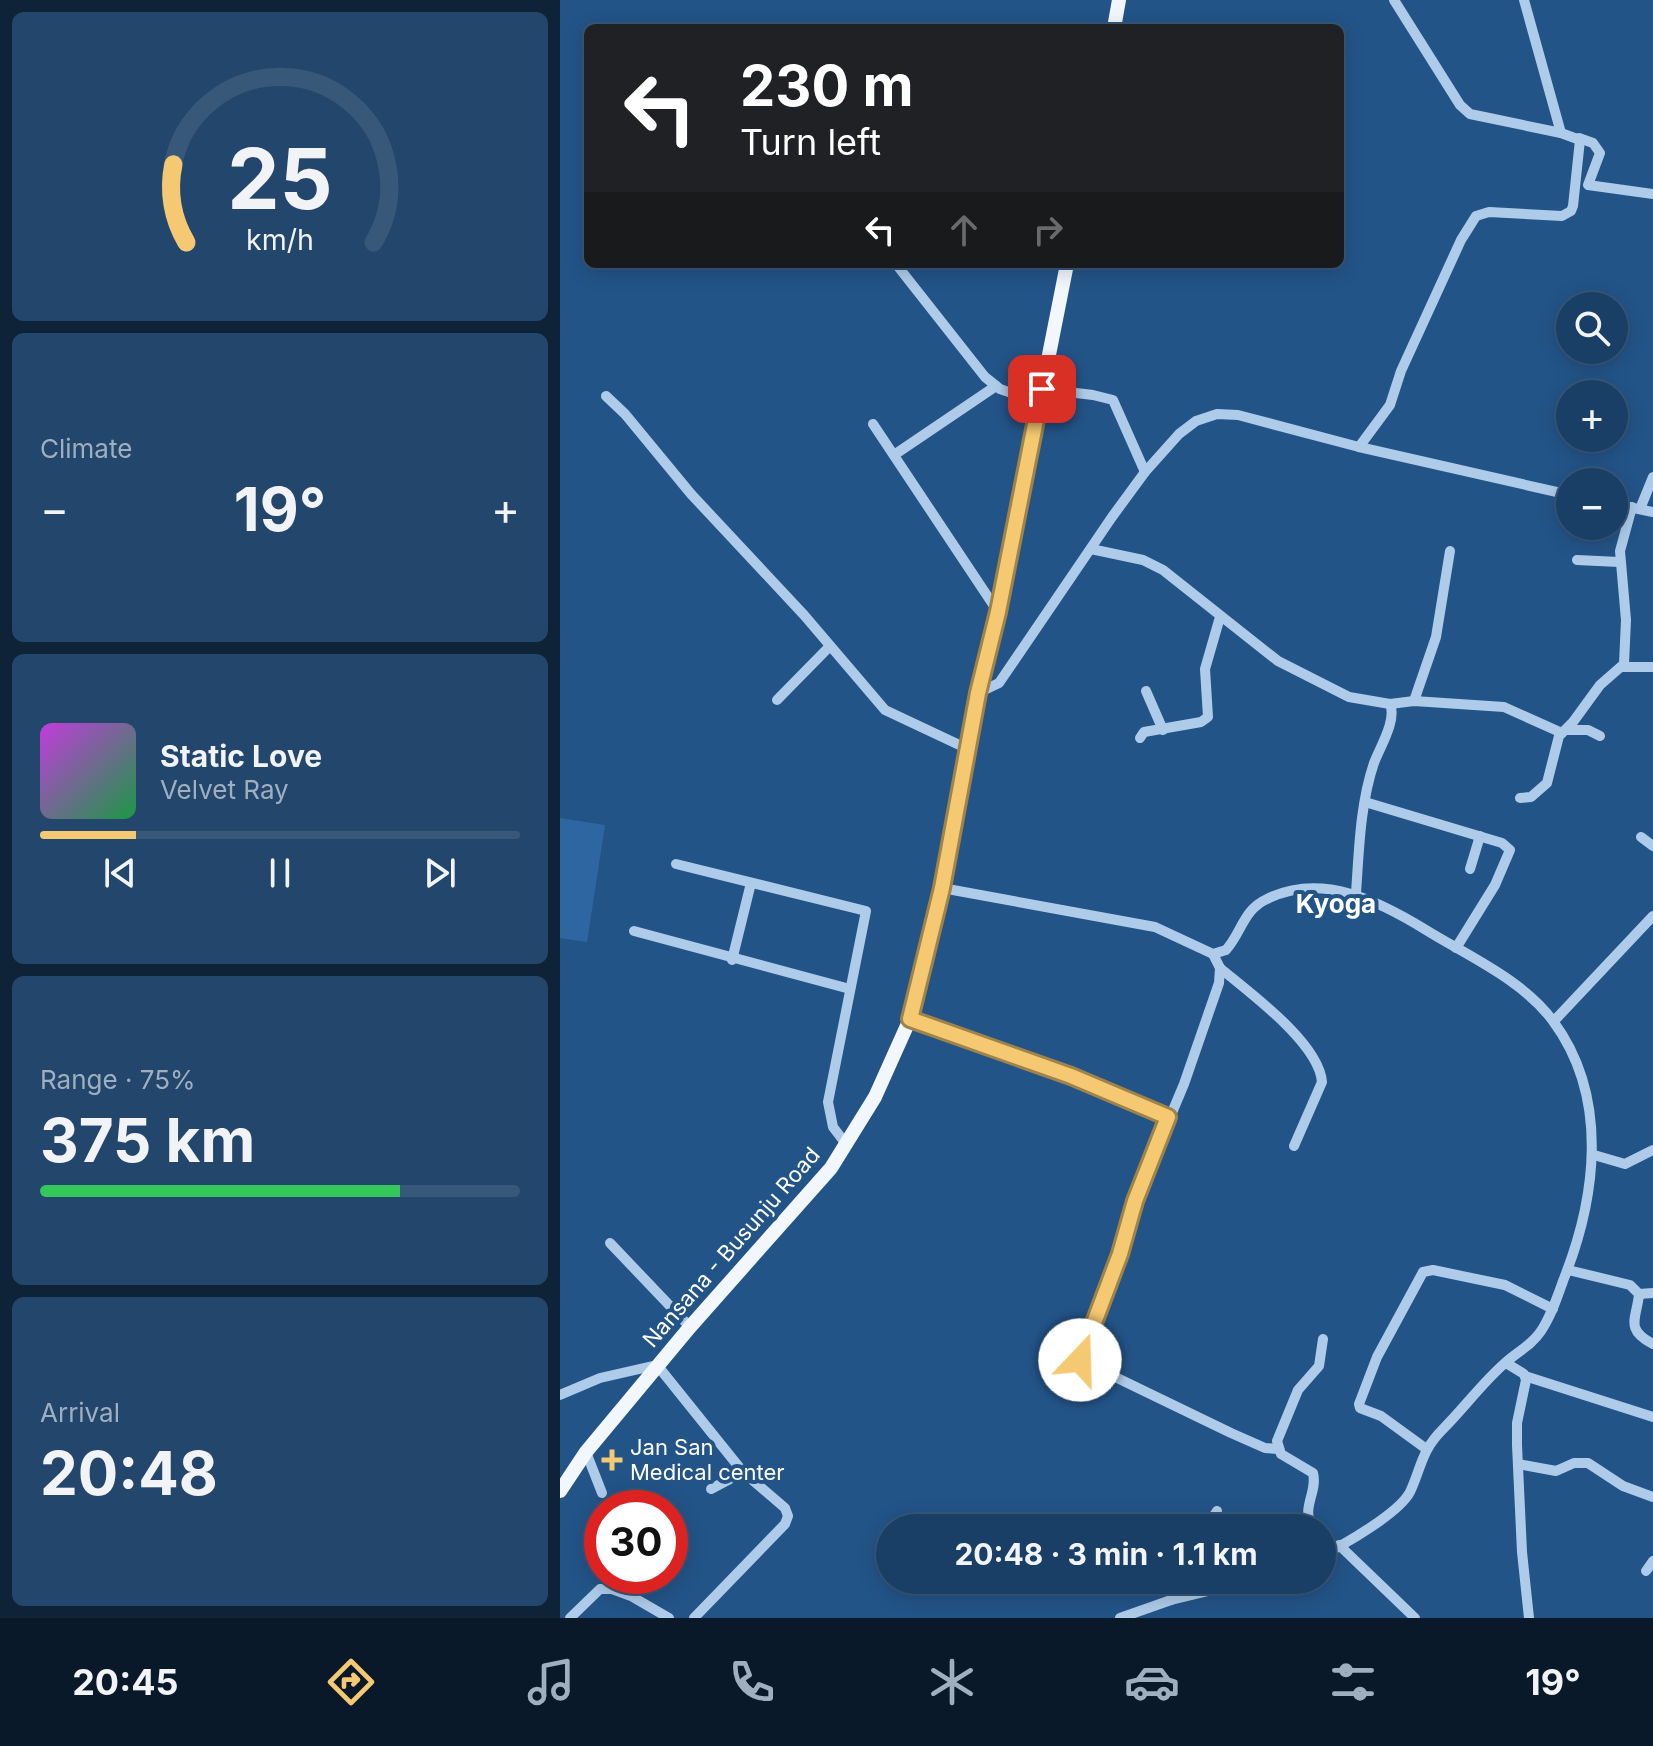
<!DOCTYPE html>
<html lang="en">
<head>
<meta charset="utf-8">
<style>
	body { margin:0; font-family:Inter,sans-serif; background:#23466c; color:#f1f3f6; height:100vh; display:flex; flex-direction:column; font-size:30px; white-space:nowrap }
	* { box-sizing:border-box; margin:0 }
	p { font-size:26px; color:#9fafbf }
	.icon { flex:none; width:44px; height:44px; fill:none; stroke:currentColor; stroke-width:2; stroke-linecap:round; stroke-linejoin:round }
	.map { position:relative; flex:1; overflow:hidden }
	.sheet { display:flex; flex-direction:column; gap:12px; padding:12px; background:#0e2338; width:560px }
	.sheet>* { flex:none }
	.hud { position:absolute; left:24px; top:24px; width:760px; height:244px; border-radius:12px; box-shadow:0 4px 20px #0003,0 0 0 2px #38587a; background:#202124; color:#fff; overflow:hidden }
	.controls { position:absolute; left:996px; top:292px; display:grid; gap:16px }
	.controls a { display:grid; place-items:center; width:72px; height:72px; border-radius:50%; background:#1a3f66; box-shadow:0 4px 20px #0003,0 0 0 2px #38587a; font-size:40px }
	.speed { position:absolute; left:24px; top:1490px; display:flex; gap:16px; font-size:40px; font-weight:700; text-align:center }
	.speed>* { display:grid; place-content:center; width:104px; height:104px; border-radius:50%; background:#1a3f66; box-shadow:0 4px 20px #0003,0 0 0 2px #38587a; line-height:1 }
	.speed .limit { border:12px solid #d22; background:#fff; color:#111 }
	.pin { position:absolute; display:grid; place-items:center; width:68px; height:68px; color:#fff; margin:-34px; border-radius:16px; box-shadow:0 4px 12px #0006 }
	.me { position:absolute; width:88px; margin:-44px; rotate:21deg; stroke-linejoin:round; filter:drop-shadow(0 0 6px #0008) }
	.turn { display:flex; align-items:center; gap:28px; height:168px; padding:0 24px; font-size:36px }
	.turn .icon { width:104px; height:104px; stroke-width:2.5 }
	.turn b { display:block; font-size:56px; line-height:68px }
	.lanes { display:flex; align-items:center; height:76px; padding:0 24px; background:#0003; justify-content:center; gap:40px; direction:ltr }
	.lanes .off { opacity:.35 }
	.big { font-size:60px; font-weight:700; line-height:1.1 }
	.sheet .widget { flex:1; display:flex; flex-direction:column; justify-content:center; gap:12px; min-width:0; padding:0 28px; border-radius:12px; background:#23466c }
	.sheet .dial { align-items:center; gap:0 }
	.dial svg { height:208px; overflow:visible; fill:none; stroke:#38587a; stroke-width:7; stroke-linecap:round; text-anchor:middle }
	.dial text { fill:#f1f3f6; stroke:none }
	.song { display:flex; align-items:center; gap:24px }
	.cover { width:96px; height:96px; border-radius:12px; background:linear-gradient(135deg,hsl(290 70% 55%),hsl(140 70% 35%)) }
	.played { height:8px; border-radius:4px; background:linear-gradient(90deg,#f5c971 20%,#38587a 20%) }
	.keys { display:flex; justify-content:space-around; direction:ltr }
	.heat { display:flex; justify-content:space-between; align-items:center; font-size:44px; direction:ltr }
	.charge { height:12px; border-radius:6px; background:linear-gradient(90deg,#34c759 75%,#38587a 0) }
	.trip { position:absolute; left:316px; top:1514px; width:460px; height:80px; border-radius:40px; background:#1a3f66; box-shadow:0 4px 20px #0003,0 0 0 2px #38587a; font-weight:700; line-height:80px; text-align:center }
	.dock { display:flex; height:128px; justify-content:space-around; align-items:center; background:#0a1929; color:#9fafbf }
	.dock .icon { width:56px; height:56px }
	.dock .selected { color:#f5c971 }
	.dock b { font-size:36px; color:#f1f3f6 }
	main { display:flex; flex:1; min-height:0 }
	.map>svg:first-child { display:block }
</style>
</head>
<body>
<main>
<section class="sheet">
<div class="widget dial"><svg viewBox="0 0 100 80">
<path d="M14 69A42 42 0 1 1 86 69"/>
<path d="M14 69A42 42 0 0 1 9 39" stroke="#f5c971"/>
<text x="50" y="56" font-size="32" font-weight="700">25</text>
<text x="50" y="72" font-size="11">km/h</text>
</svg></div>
<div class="widget"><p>Climate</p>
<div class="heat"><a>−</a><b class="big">19°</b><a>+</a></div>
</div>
<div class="widget">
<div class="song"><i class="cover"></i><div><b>Static Love</b><p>Velvet Ray</p></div></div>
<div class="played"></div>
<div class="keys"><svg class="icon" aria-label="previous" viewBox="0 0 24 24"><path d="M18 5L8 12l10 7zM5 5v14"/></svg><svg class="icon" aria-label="pause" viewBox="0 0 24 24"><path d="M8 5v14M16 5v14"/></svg><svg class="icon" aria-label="next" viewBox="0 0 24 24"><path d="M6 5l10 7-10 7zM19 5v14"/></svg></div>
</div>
<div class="widget"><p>Range · 75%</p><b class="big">375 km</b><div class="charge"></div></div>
<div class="widget"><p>Arrival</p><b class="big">20:48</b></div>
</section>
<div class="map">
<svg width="1093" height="1618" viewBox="0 0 1093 1618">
	<rect width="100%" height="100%" fill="#235488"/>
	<polygon fill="#2d66a0" points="0,818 45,825 27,942 0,938"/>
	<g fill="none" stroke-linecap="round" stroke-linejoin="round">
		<g stroke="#aeccea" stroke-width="10">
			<polyline points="834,0 900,105 910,114 1001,133"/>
			<polyline points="1019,138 1033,143 1040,153 1028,185 1093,194"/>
			<polyline points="336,264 425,377 440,389 480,403"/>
			<polyline points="482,389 533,395 553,400 585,472"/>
			<polyline points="46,396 65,414 131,494 244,615 325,710 410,750"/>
			<polyline points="313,424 438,612"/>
			<polyline points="799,447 830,405 841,371 901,240 916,216 929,212 1002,216 1011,211 1013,206 1020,140 1001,133 964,0"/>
			<polyline points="334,455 436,386"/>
			<polyline points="1054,504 1093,512"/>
			<polyline points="1080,509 1093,477"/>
			<path d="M531,549l52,11 20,10 115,91 71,36 41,7c7,16 -10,43 -16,59 -14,41 -15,88 -18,130"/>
			<polyline points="1017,560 1059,562"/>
			<polyline points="1062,667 1093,667"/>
			<polyline points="586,691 603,730"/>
			<polyline points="418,693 439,683 552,517 585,472 619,434 636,421 657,414 678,415 799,447 1010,495"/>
			<polyline points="217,700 270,646"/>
			<polyline points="854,701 876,637 890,551"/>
			<polyline points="830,704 854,701 944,707 1002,733"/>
			<polyline points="1007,730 1028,730 1040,736"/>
			<polyline points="580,738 584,732 641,722 648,717 645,669 660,617"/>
			<polyline points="960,798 971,797 987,783 999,736 1013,722 1040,685 1064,664 1066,620 1060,551 1072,507"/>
			<polyline points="805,802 942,843 950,850 935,885 896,948"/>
			<polyline points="1081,837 1093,846"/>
			<polyline points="116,864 306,911 268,1102 273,1127 286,1144"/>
			<polyline points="910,869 920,836"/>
			<path d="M382,888l213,39 58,27 13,-4c16,-18 17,-40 41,-51 55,-27 112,2 159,31 42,26 97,50 127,91 57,77 43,178 10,260 -6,17 -12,35 -22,50 -10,15 -23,20 -36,32 -22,19 -41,45 -62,66 -22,22 -21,37 -33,63 -11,21 -66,53 -88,63"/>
			<polyline points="74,931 290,989"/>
			<polyline points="653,954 660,968 659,983 624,1084 575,1201 560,1254 520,1360 671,1433 705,1448 718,1449"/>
			<polyline points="172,960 191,883"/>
			<path d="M660,968c30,25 99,75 102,114l-28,64"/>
			<polyline points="350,1019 511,1076 608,1117"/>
			<polyline points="994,1021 1093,916"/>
			<polyline points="1034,1155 1065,1164 1093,1150"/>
			<polyline points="50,1243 130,1327"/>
			<path d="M1008,1270l62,15 9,9c-2,24 -15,35 14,50"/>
			<polyline points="1079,1294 1093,1293"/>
			<polyline points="946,1363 964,1374 966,1380 957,1423 957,1445 962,1552 969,1618"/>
			<polyline points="965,1376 1093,1417"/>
			<polyline points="0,1395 40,1378 97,1365 183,1472 225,1508 228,1516 225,1524 134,1618"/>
			<polyline points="865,1448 821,1416 800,1408 799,1404 817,1357 863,1272 873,1270 945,1285 993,1309"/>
			<polyline points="26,1452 42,1493"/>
			<polyline points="958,1464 996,1471 1014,1463 1028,1463 1063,1486 1093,1497"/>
			<polyline points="151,1489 183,1472"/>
			<polyline points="646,1528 657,1511"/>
			<path d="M753,1528c-13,-20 5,-35 0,-55l-32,-19 -4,-13 21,-51 21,-24 4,-27"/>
			<polyline points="779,1545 855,1618"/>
			<polyline points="1086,1571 1093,1561"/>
			<polyline points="611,1600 620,1580"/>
			<polyline points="10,1618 40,1589 52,1589 71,1596 109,1618"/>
			<polyline points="560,1618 611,1600 694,1580"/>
		</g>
		<g stroke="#f2f7fe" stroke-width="14">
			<polyline points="554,28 559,0"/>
			<polyline points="0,1491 26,1452 130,1327 271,1168 315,1097 350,1019 382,888 418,693 438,612 507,264"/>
		</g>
	</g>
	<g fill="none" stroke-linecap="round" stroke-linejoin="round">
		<defs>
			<polyline id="route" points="482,389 438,612 418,693 382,888 350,1019 511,1076 608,1117 575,1201 560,1254 520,1360"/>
		</defs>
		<use href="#route" stroke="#9f8349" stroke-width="20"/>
		<use href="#route" stroke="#f5c971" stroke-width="14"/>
	</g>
	<path fill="#f5c971" stroke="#235488" stroke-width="3" d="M48 1448h8v8h8v8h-8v8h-8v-8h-8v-8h8z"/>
	<g text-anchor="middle" stroke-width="8" stroke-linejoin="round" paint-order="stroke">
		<g font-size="22" fill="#fff" stroke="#235488">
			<text transform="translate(171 1247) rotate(-49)" y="8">Nansana - Busunju Road</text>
		</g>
		<g font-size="22" fill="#fff" stroke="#235488" text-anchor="start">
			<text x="70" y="1455">Jan San<tspan x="70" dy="25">Medical center</tspan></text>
		</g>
		<g font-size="26" font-weight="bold" fill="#fff" stroke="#235488">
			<text x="776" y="913">Kyoga</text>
		</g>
	</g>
</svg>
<div class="controls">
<a><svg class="icon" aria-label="search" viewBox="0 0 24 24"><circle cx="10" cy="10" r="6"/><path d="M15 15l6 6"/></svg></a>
<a>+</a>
<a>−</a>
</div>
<div class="speed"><div class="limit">30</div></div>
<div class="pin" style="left:482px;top:389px;background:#d93025"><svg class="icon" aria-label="arrive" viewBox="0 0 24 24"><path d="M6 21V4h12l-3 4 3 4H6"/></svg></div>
<svg class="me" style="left:520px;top:1360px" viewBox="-20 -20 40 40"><circle r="19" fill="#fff"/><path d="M0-13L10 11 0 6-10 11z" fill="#f5c971"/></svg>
<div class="trip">20:48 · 3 min · 1.1 km</div>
<div class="hud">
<div class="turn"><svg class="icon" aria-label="left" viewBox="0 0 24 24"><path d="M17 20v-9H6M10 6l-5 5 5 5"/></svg><div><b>230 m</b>Turn left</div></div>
<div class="lanes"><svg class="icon" aria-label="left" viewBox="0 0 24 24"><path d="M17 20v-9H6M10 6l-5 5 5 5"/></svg><svg class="icon off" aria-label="ahead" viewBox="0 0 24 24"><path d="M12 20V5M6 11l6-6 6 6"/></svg><svg class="icon off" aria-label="right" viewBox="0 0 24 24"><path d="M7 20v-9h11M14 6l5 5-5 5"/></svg></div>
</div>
</div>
</main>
<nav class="dock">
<b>20:45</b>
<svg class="icon selected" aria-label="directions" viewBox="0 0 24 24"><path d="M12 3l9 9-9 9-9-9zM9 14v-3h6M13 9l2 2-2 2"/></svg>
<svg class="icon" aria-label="music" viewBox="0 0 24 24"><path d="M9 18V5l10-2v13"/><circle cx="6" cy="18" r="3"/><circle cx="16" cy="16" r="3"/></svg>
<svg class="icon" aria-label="phone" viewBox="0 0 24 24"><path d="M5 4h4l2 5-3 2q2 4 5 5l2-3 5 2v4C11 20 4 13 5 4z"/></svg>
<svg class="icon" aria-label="climate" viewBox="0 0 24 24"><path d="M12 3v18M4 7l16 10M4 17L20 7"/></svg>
<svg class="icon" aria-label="car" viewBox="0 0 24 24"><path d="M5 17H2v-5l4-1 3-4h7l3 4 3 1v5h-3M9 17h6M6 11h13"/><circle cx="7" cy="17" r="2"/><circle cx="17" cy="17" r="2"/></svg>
<svg class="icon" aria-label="filters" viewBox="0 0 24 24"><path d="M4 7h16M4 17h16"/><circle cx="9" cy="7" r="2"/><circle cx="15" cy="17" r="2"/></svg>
<b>19°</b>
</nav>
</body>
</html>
